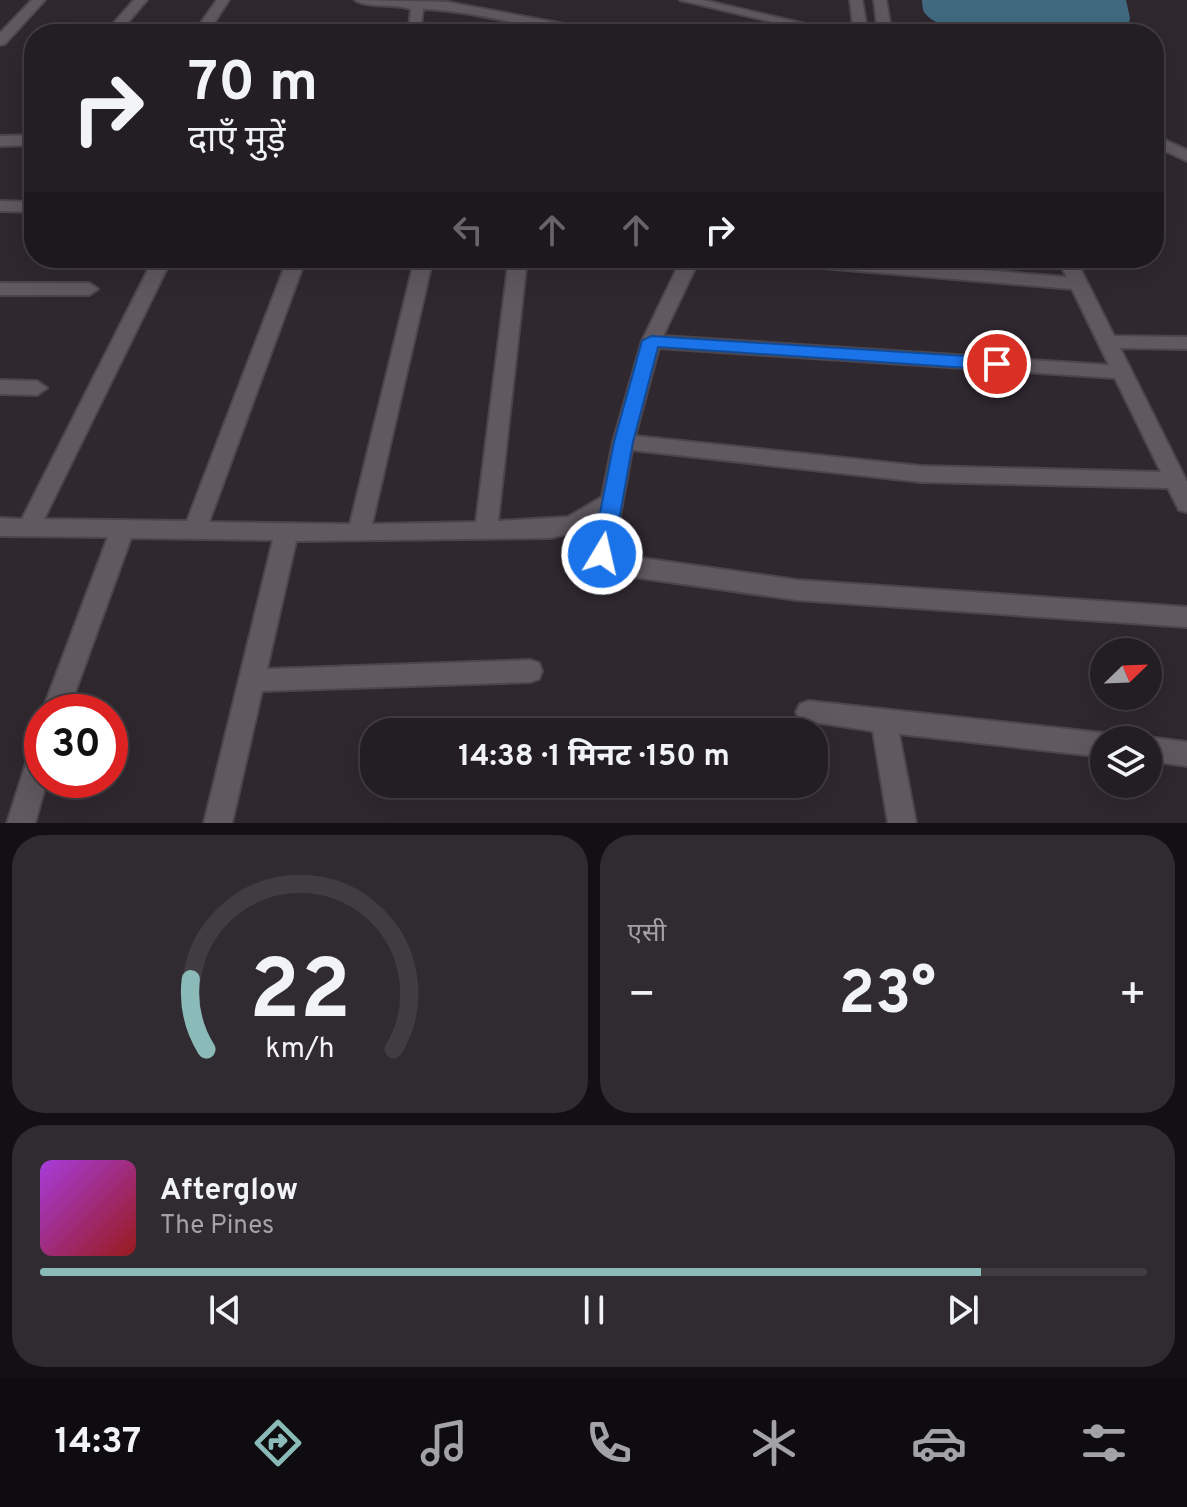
<!DOCTYPE html>
<html lang="hi">
<head>
<meta charset="utf-8">
<style>
	body { margin:0; font-family:Overpass,"Noto Sans Devanagari",sans-serif; background:#2f2b30; color:#f1f3f6; height:100vh; display:flex; flex-direction:column; font-size:30px; white-space:nowrap }
	* { box-sizing:border-box; margin:0 }
	p { font-size:26px; color:#a3a2a6 }
	.icon { flex:none; width:44px; height:44px; fill:none; stroke:currentColor; stroke-width:2; stroke-linecap:round; stroke-linejoin:round }
	.map { position:relative; height:823px; overflow:hidden }
	.side { display:flex; flex-direction:column; gap:12px; padding:12px; background:#131013; flex:1 }
	.side>* { flex:none }
	.guide { position:absolute; left:24px; top:24px; width:1140px; height:244px; border-radius:32px; box-shadow:0 8px 32px #0002,0 0 0 2px #403c41; background:#231e23; color:#f1f3f6; overflow:hidden }
	.needle { width:52px; rotate:67deg }
	.tools { position:absolute; left:1090px; top:638px; display:grid; gap:16px }
	.tools a { display:grid; place-items:center; width:72px; height:72px; border-radius:50%; background:#231e23; box-shadow:0 8px 32px #0002,0 0 0 2px #403c41; font-size:40px }
	.speed { position:absolute; left:24px; top:694px; display:flex; gap:16px; font-size:40px; font-weight:700; text-align:center }
	.speed>* { display:grid; place-content:center; width:104px; height:104px; border-radius:50%; background:#231e23; box-shadow:0 8px 32px #0002,0 0 0 2px #403c41; line-height:1 }
	.speed .limit { border:12px solid #d22; background:#fff; color:#111 }
	.pin { position:absolute; display:grid; place-items:center; width:68px; height:68px; color:#fff; margin:-34px; border:4px solid #fff; border-radius:50%; box-shadow:0 2px 8px #0007 }
	.me { position:absolute; width:88px; margin:-44px; rotate:9deg; stroke-linejoin:round; filter:drop-shadow(0 0 6px #0008) }
	.turn { display:flex; align-items:center; gap:28px; height:168px; padding:0 32px; font-size:36px }
	.turn .icon { width:104px; height:104px; stroke-width:2.5 }
	.turn b { display:block; font-size:56px; line-height:68px }
	.lanes { display:flex; align-items:center; height:76px; padding:0 32px; background:#0003; justify-content:center; gap:40px; direction:ltr }
	.lanes .off { opacity:.35 }
	.big { font-size:60px; font-weight:700; line-height:1.1 }
	.side .tile { flex:1; display:flex; flex-direction:column; justify-content:center; gap:12px; min-width:0; padding:0 28px; border-radius:32px; background:#2f2b30 }
	.side .dial { align-items:center; gap:0 }
	.dial svg { height:208px; overflow:visible; fill:none; stroke:#403c41; stroke-width:7; stroke-linecap:round; text-anchor:middle }
	.dial text { fill:#f1f3f6; stroke:none }
	.song { display:flex; align-items:center; gap:24px }
	.cover { width:96px; height:96px; border-radius:12px; background:linear-gradient(135deg,hsl(280 70% 55%),hsl(0 70% 35%)) }
	.played { height:8px; border-radius:4px; background:linear-gradient(90deg,#8bbbb9 85%,#403c41 85%) }
	.keys { display:flex; justify-content:space-around; direction:ltr }
	.heat { display:flex; justify-content:space-between; align-items:center; font-size:44px; direction:ltr }
	.side .tiles { flex:1; display:grid; gap:12px; grid-template-columns:1fr 1fr }
	.tile:last-child { grid-column:span 2 }
	.trip { position:absolute; left:360px; top:718px; width:468px; height:80px; border-radius:32px; background:#231e23; box-shadow:0 8px 32px #0002,0 0 0 2px #403c41; font-weight:700; line-height:80px; text-align:center }
	.dock { display:flex; height:128px; justify-content:space-around; align-items:center; background:#0e0c0e; color:#a3a2a6 }
	.dock .icon { width:56px; height:56px }
	.dock .current { color:#8bbbb9 }
	.dock b { font-size:36px; color:#f1f3f6 }
	.map>svg:first-child { display:block }
</style>
</head>
<body>
<div class="map">
<svg width="1187" height="823" viewBox="0 0 1187 823">
	<rect width="100%" height="100%" fill="#2f282f"/>
	<path fill="#416a81" d="M922,0h204l4,18 -4,16c-37,0 -183,10 -202,-22 -1,-2 -2,-9 -2,-12z"/>
	<g fill="none" stroke-linecap="round" stroke-linejoin="round">
		<defs>
			<g id="street">
				<polygon points="32,0 45,0 5,44 0,45 0,33"/>
				<polygon points="134,0 147,0 118,34 104,34"/>
				<polygon points="217,0 229,0 207,34 193,34"/>
				<path d="M355,0l92,2 149,28 7,4c-61,0 -119,-23 -180,-25l-3,24 -48,1 7,-4 30,-3 2,-18c-18,-6 -41,0 -56,-9z"/>
				<polygon points="680,0 703,0 848,34 823,34"/>
				<polygon points="850,0 862,0 868,34 854,34"/>
				<polygon points="874,0 886,0 892,34 878,34"/>
				<polygon points="34,135 34,145 0,146 0,136"/>
				<polygon points="1154,135 1187,150 1187,161 1154,146"/>
				<polygon points="0,201 34,202 34,212 0,211"/>
				<path d="M154,258h18l-128,261 143,2 101,-263h18l-97,264 141,2 65,-266h18l-61,266 104,-2 33,-264h18l-29,263 70,-4 34,-20 11,-55 29,-101 40,-83h18l-37,78 446,29 -37,-76 -308,-26 -9,-5h73l239,19 -10,-19h18l39,78 73,1v12l-67,-1 67,134v30l-8,-2 -11,-22 -247,-6 -289,-32 -19,104 184,26 390,27v20l-390,-27 -185,-26 -15,-7 -6,-13 6,-33 -16,10 -31,7 -254,3 -29,128 263,-9 9,3 3,8 -3,8 -9,3 -268,9 -30,132h-28l69,-283 -142,-2 -63,174h-26l66,-175 -108,-1v-18l22,1zM659,348l456,30 46,94 -240,-6 -286,-30z"/>
				<polygon points="0,283 89,283 98,289 89,295 0,295"/>
				<polygon points="0,380 37,381 47,388 37,395 0,394"/>
				<polygon points="809,701 1104,733 1115,740 1104,740 1104,757 899,734 916,823 888,823 873,731 800,720 796,712 800,704"/>
				<polygon points="1148,737 1187,742 1187,766 1148,761 1148,740 1140,740"/>
				<polygon points="42,742 42,780 47,780 35,823 7,823 29,754 33,745"/>
			</g>
		</defs>
		<use href="#street" stroke="#4c464c" stroke-width="4"/>
		<use href="#street" fill="#605960" fill-rule="evenodd"/>
	</g>
	<polygon fill="#1a73e8" stroke="#114b97" stroke-width="2" points="651,336 997,358 1005,364 997,370 658,347 633,442 613,554 610,560 602,563 595,560 592,554 614,442 642,341"/>
</svg>
<div class="tools">
<a><svg class="needle" viewBox="-14 -14 28 28"><path d="M0-13l5 13h-10z" fill="#e53935"/><path d="M0 13l5-13h-10z" fill="#a3a2a6"/></svg></a>
<a><svg class="icon" aria-label="layers" viewBox="0 0 24 24"><path d="M12 4l9 5-9 5-9-5zM3 14l9 5 9-5"/></svg></a>
</div>
<div class="speed"><div class="limit">30</div></div>
<div class="pin" style="left:997px;top:364px;background:#d93025"><svg class="icon" aria-label="arrive" viewBox="0 0 24 24"><path d="M6 21V4h12l-3 4 3 4H6"/></svg></div>
<svg class="me" style="left:602px;top:554px" viewBox="-20 -20 40 40"><circle r="17" fill="#1a73e8" stroke="#fff" stroke-width="3"/><path d="M0-11L8 9 0 5-8 9z" fill="#fff"/></svg>
<div class="trip">14:38 · 1 मिनट · 150 m</div>
<div class="guide">
<div class="turn"><svg class="icon" aria-label="right" viewBox="0 0 24 24"><path d="M7 20v-9h11M14 6l5 5-5 5"/></svg><div><b>70 m</b>दाएँ मुड़ें</div></div>
<div class="lanes"><svg class="icon off" aria-label="left" viewBox="0 0 24 24"><path d="M17 20v-9H6M10 6l-5 5 5 5"/></svg><svg class="icon off" aria-label="ahead" viewBox="0 0 24 24"><path d="M12 20V5M6 11l6-6 6 6"/></svg><svg class="icon off" aria-label="ahead" viewBox="0 0 24 24"><path d="M12 20V5M6 11l6-6 6 6"/></svg><svg class="icon" aria-label="right" viewBox="0 0 24 24"><path d="M7 20v-9h11M14 6l5 5-5 5"/></svg></div>
</div>
</div>
<section class="side">
<div class="tiles">
<div class="tile dial"><svg viewBox="0 0 100 80">
<path d="M14 69A42 42 0 1 1 86 69"/>
<path d="M14 69A42 42 0 0 1 8 42" stroke="#8bbbb9"/>
<text x="50" y="56" font-size="32" font-weight="700">22</text>
<text x="50" y="72" font-size="11">km/h</text>
</svg></div>
<div class="tile"><p>एसी</p>
<div class="heat"><a>−</a><b class="big">23°</b><a>+</a></div>
</div>
<div class="tile">
<div class="song"><i class="cover"></i><div><b>Afterglow</b><p>The Pines</p></div></div>
<div class="played"></div>
<div class="keys"><svg class="icon" aria-label="previous" viewBox="0 0 24 24"><path d="M18 5L8 12l10 7zM5 5v14"/></svg><svg class="icon" aria-label="pause" viewBox="0 0 24 24"><path d="M8 5v14M16 5v14"/></svg><svg class="icon" aria-label="next" viewBox="0 0 24 24"><path d="M6 5l10 7-10 7zM19 5v14"/></svg></div>
</div>
</div>
</section>
<nav class="dock">
<b>14:37</b>
<svg class="icon current" aria-label="directions" viewBox="0 0 24 24"><path d="M12 3l9 9-9 9-9-9zM9 14v-3h6M13 9l2 2-2 2"/></svg>
<svg class="icon" aria-label="music" viewBox="0 0 24 24"><path d="M9 18V5l10-2v13"/><circle cx="6" cy="18" r="3"/><circle cx="16" cy="16" r="3"/></svg>
<svg class="icon" aria-label="phone" viewBox="0 0 24 24"><path d="M5 4h4l2 5-3 2q2 4 5 5l2-3 5 2v4C11 20 4 13 5 4z"/></svg>
<svg class="icon" aria-label="climate" viewBox="0 0 24 24"><path d="M12 3v18M4 7l16 10M4 17L20 7"/></svg>
<svg class="icon" aria-label="car" viewBox="0 0 24 24"><path d="M5 17H2v-5l4-1 3-4h7l3 4 3 1v5h-3M9 17h6M6 11h13"/><circle cx="7" cy="17" r="2"/><circle cx="17" cy="17" r="2"/></svg>
<svg class="icon" aria-label="filters" viewBox="0 0 24 24"><path d="M4 7h16M4 17h16"/><circle cx="9" cy="7" r="2"/><circle cx="15" cy="17" r="2"/></svg>
</nav>
</body>
</html>
